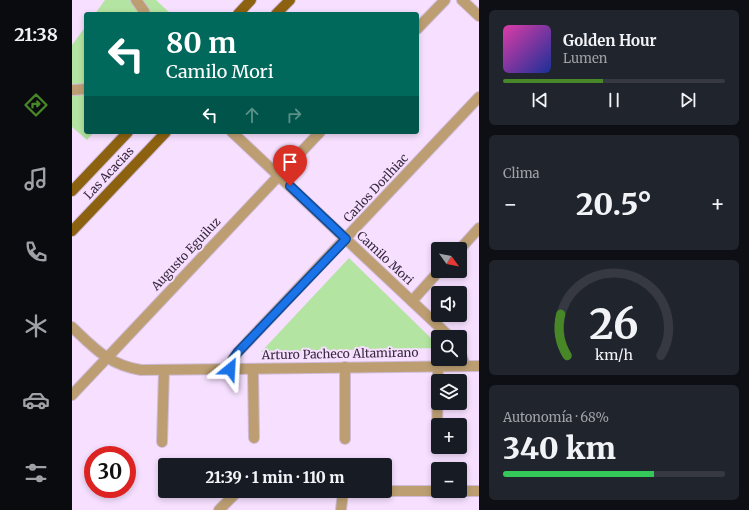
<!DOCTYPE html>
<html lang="es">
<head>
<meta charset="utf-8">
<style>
	body { margin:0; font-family:Merriweather,serif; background:#20242c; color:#f1f3f6; height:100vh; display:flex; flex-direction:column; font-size:15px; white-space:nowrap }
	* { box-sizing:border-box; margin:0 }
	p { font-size:13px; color:#9ea1a6 }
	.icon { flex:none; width:22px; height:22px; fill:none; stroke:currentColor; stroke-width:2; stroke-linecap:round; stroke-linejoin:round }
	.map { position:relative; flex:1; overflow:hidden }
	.details { display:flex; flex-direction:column; gap:10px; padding:10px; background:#0d0f14; width:270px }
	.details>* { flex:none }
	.top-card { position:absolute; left:12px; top:12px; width:335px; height:122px; border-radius:4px; box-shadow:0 2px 6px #0003; background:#00695c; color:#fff; overflow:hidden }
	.needle { width:26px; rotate:123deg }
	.controls { position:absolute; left:359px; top:242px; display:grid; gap:8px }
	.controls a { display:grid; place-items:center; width:36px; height:36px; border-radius:4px; background:#171b24; box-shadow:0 2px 6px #0003; font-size:20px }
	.speed { position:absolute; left:12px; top:446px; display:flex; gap:8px; font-size:20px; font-weight:700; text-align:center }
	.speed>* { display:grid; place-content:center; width:52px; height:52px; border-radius:50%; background:#171b24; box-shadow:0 2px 6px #0003; line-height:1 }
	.speed .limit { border:6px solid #d22; background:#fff; color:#111 }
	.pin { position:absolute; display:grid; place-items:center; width:34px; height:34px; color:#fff; margin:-41px -17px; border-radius:50% 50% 50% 0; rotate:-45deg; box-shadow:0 0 4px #0007 }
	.pin .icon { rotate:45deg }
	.me { position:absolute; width:44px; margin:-22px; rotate:27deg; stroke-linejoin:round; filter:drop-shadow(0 0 3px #0008) }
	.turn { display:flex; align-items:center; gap:14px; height:84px; padding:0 16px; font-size:18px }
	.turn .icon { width:52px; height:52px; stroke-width:2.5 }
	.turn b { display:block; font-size:28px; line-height:34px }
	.lanes { display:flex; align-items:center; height:38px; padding:0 16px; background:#0003; justify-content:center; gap:20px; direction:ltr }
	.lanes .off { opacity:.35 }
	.big { font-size:30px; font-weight:800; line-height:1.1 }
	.details .tile { flex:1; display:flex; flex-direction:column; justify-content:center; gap:6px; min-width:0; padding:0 14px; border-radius:6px; background:#20242c }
	.details .dial { align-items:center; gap:0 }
	.dial svg { height:104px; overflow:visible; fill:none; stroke:#363941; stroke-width:7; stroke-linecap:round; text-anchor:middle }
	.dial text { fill:#f1f3f6; stroke:none }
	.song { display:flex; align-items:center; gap:12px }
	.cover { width:48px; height:48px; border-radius:6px; background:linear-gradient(135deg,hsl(320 70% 55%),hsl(230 70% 35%)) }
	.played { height:4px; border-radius:2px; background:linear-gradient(90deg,#488727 45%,#363941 45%) }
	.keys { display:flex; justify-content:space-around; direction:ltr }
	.heat { display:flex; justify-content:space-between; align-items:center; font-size:22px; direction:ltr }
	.charge { height:6px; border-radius:3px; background:linear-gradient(90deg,#34c759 68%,#363941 0) }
	.trip { position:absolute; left:86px; top:458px; width:234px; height:40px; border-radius:4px; background:#171b24; box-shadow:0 2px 6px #0003; font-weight:800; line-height:40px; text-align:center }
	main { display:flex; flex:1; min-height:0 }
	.menu { display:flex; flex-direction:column; width:72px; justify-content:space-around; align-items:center; background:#090b0e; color:#9ea1a6 }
	.menu .icon { width:28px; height:28px }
	.menu .active { color:#488727 }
	.menu b { font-size:18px; color:#f1f3f6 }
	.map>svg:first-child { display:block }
</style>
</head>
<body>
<main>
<nav class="menu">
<b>21:38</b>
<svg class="icon active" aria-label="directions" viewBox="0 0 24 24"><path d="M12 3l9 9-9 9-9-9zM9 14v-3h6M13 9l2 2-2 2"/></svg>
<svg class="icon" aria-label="music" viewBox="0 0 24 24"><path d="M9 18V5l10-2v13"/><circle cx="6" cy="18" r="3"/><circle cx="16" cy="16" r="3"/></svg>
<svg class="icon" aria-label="phone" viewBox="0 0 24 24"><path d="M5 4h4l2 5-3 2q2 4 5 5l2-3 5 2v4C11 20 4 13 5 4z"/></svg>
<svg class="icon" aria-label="climate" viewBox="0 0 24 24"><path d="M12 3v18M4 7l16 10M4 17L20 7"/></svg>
<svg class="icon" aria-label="car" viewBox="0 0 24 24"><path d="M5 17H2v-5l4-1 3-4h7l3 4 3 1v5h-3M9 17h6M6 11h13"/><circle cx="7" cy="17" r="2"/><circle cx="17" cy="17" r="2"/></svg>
<svg class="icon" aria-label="filters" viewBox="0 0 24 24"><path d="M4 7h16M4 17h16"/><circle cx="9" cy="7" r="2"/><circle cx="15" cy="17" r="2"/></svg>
</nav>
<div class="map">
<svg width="407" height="510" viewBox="0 0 407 510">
	<rect width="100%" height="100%" fill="#f6dfff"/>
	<g fill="#b4e4a1">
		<polygon points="33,0 84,0 99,14 23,14"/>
		<polygon points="14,26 14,132 22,132 15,140 0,127 0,45"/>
		<polygon points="277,258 366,345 366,348 189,352"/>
	</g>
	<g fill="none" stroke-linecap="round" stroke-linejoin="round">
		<defs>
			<g id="minor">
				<polyline points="64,0 72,11 73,14"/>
				<polyline points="390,0 407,16"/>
				<polyline points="345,29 373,0"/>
				<polyline points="0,90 14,89"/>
				<polyline points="160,132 378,337"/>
				<polyline points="388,249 407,228"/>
				<polyline points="340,301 367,271"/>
				<path d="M0,327c22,21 37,38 69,43l338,-4"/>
				<polyline points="388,352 393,366"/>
				<polyline points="273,367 273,439"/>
				<polyline points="158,369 161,359 166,352 407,97"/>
				<polyline points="181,369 182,438"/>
				<polyline points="0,395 248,132"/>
				<polyline points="365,435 366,366"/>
				<polyline points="90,442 92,370"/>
				<polyline points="241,491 407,491"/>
				<polyline points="147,510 163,494 169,491"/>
				<polyline points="269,510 271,492"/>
			</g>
			<g id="major">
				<polyline points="166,14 179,0"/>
				<polyline points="204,14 218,0"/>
				<polyline points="0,191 56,132"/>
				<polyline points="0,231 94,132"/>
			</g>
		</defs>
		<use href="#minor" stroke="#d0bbd8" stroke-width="12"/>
		<use href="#major" stroke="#d0bbd8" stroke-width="12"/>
		<use href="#minor" stroke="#bc9e72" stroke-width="10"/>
		<use href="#major" stroke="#8c6110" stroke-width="10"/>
	</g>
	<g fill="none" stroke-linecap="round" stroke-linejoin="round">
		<defs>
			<polyline id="route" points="158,369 161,359 166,352 274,239 218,186"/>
		</defs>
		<use href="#route" stroke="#114b97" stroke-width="10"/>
		<use href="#route" stroke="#1a73e8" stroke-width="7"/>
	</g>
	<g text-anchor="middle" stroke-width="4" stroke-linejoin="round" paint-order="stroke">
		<g font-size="12" fill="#38293d" stroke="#f6dfff">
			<text transform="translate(37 173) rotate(-47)" y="4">Las Acacias</text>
			<text transform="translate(304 188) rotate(-47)" y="4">Carlos Dorlhiac</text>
			<text transform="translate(114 254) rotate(-47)" y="4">Augusto Eguiluz</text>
			<text transform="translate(313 258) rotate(43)" y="4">Camilo Mori</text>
			<text transform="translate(268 354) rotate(-1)" y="4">Arturo Pacheco Altamirano</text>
		</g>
	</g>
</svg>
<div class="controls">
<a><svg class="needle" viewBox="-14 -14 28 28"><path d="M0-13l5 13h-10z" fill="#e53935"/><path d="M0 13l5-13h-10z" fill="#9ea1a6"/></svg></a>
<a><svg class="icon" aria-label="sound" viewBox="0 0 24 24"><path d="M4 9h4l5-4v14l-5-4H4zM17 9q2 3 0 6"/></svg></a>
<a><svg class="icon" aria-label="search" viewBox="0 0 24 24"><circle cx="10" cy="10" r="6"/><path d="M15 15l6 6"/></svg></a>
<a><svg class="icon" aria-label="layers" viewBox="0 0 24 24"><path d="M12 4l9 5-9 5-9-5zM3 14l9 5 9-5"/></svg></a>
<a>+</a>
<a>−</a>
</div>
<div class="speed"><div class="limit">30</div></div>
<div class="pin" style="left:218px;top:186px;background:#d93025"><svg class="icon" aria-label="arrive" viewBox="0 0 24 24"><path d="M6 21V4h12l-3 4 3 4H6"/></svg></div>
<svg class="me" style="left:158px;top:369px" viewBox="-20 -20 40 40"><path d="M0-17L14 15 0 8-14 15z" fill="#1a73e8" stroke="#fff" stroke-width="4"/></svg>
<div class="trip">21:39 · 1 min · 110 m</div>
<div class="top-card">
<div class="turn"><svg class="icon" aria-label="left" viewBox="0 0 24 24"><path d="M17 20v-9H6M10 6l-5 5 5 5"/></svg><div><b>80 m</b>Camilo Mori</div></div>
<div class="lanes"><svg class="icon" aria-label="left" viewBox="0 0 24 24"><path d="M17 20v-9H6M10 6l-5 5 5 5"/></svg><svg class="icon off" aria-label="ahead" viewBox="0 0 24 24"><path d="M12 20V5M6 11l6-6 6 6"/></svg><svg class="icon off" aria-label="right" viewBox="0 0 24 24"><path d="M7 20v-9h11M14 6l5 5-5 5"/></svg></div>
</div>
</div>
<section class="details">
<div class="tile">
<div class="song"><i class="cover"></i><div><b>Golden Hour</b><p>Lumen</p></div></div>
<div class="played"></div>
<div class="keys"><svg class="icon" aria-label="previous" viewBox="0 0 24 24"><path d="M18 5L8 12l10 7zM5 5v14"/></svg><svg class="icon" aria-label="pause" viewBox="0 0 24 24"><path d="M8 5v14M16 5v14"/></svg><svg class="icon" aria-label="next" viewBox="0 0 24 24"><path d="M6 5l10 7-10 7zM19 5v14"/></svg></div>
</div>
<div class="tile"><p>Clima</p>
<div class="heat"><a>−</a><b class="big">20.5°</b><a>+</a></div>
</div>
<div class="tile dial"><svg viewBox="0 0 100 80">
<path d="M14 69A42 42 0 1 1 86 69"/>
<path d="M14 69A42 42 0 0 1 9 37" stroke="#488727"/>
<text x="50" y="56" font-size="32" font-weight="700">26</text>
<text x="50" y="72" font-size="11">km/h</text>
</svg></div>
<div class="tile"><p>Autonomía · 68%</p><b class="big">340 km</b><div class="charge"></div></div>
</section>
</main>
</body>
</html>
